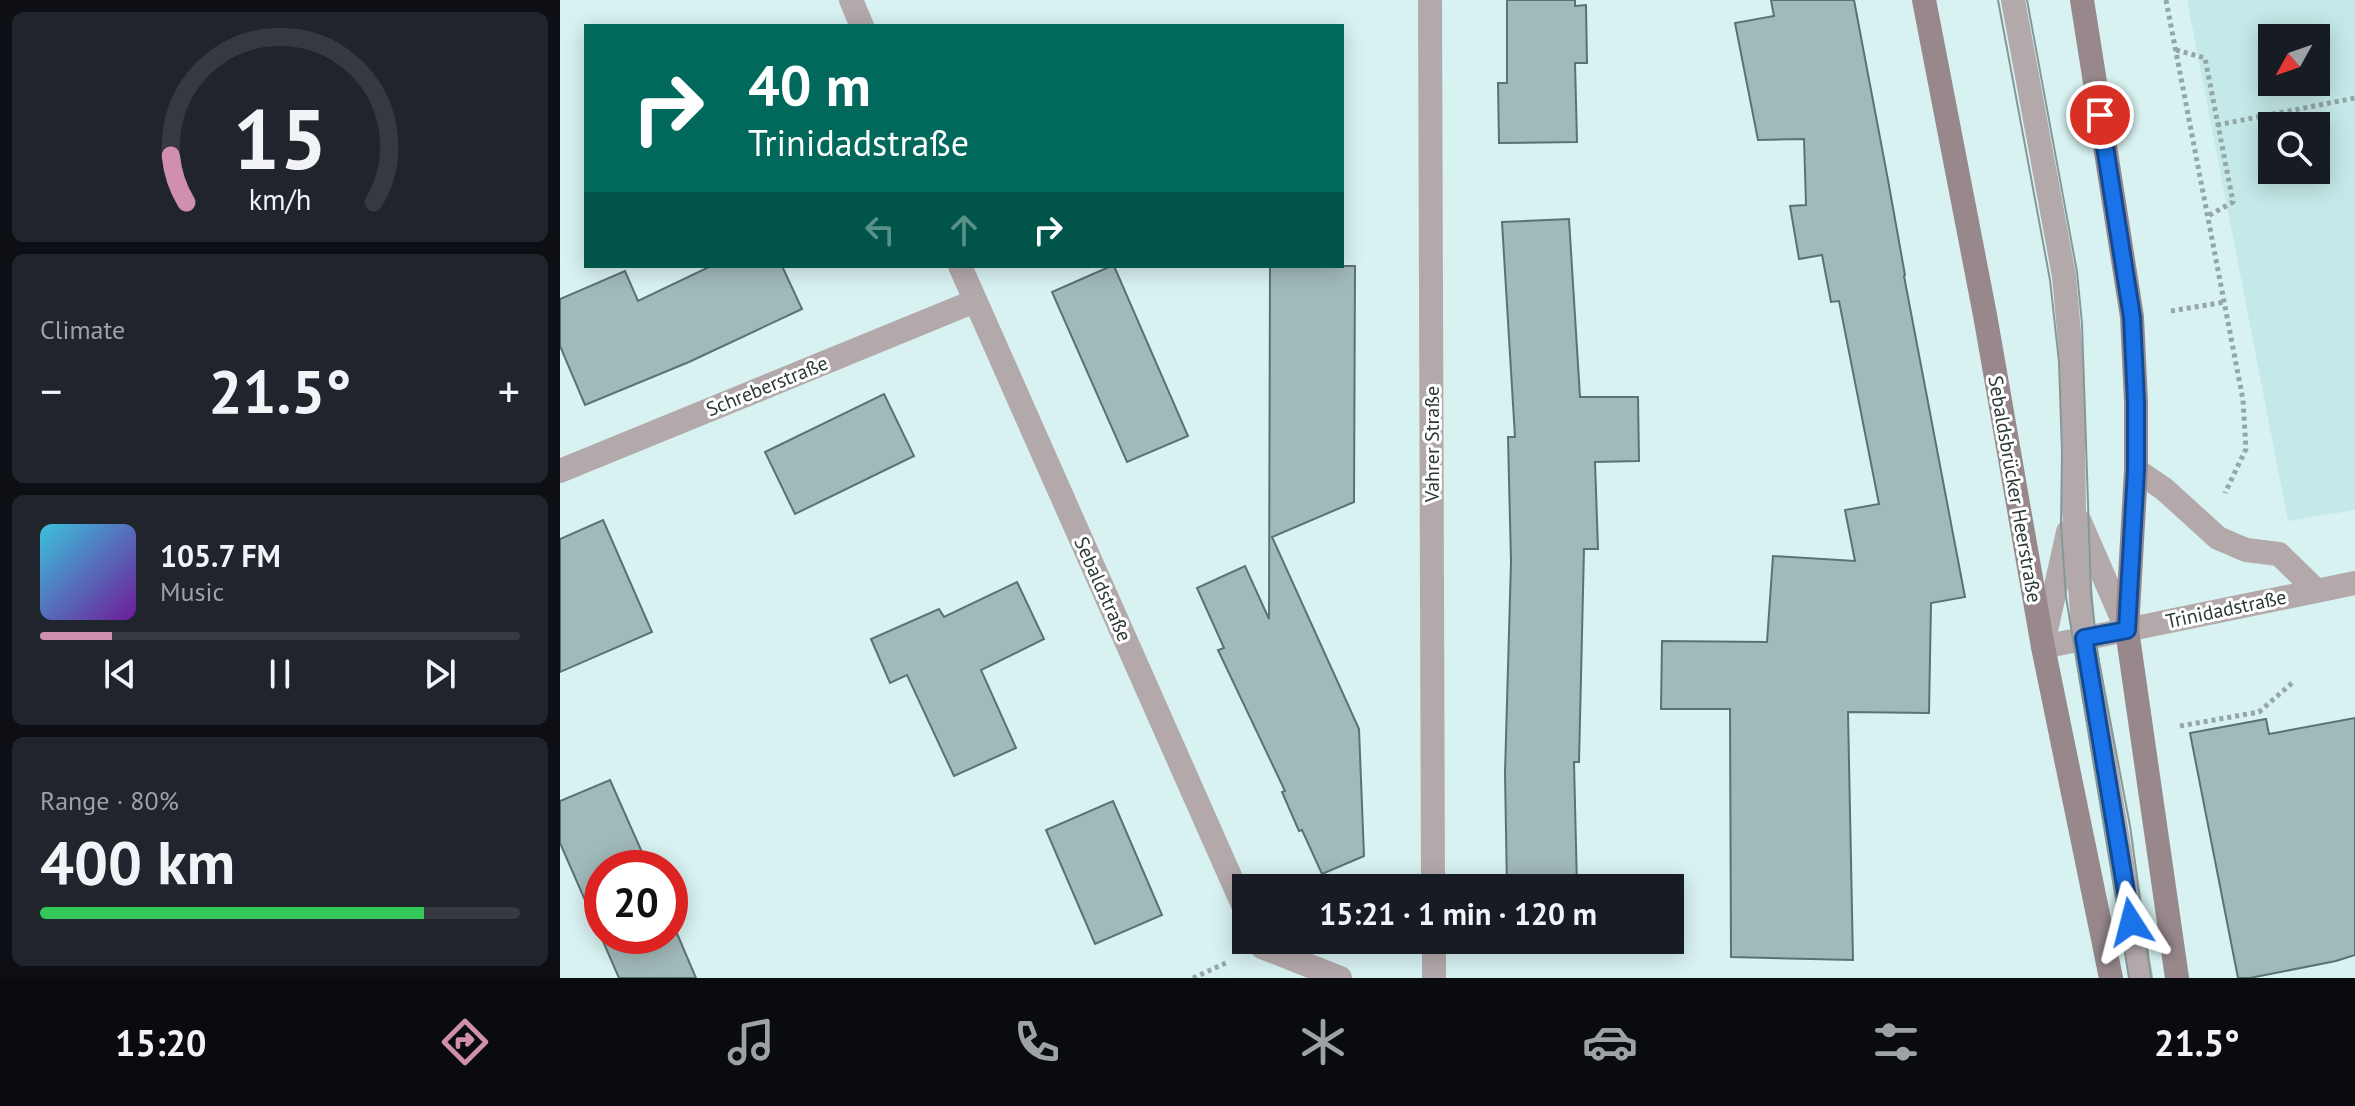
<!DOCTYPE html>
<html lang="en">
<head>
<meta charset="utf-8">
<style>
	body { margin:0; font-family:"PT Sans",sans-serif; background:#20242c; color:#f1f3f6; height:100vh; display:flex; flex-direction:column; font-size:30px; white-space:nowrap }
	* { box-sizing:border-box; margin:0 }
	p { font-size:26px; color:#9ea1a6 }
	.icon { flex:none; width:44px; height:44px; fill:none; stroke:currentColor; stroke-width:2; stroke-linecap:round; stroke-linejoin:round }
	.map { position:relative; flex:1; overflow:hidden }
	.drawer { display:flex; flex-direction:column; gap:12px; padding:12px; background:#0d0f14; width:560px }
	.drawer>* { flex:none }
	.hud { position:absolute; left:24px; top:24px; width:760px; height:244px; border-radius:0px; box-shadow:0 4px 20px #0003; background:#00695c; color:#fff; overflow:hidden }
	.needle { width:52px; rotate:230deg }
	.buttons { position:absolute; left:1698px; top:24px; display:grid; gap:16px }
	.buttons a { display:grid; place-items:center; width:72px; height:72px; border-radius:0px; background:#171b24; box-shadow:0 4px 20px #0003; font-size:40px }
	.speed { position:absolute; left:24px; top:850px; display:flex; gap:16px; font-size:40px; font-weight:700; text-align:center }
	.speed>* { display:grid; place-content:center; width:104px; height:104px; border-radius:50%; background:#171b24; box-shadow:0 4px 20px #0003; line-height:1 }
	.speed .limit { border:12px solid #d22; background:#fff; color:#111 }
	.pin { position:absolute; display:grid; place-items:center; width:68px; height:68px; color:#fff; margin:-34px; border:4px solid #fff; border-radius:50%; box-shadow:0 2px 8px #0007 }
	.me { position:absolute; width:88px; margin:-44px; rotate:351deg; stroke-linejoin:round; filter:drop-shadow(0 0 6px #0008) }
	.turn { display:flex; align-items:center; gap:28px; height:168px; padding:0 32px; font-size:36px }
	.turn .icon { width:104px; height:104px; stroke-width:2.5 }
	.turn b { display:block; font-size:56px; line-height:68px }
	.lanes { display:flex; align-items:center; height:76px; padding:0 32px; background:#0003; justify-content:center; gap:40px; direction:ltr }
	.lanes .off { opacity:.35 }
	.big { font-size:60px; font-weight:700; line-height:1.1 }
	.drawer .card { flex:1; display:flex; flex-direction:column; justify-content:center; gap:12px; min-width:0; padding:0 28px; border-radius:12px; background:#20242c }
	.drawer .dial { align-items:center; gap:0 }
	.dial svg { height:208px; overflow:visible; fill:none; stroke:#363941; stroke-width:7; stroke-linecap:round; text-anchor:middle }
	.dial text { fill:#f1f3f6; stroke:none }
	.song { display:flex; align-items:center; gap:24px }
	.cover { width:96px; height:96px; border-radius:12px; background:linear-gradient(135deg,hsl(190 70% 55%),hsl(280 70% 35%)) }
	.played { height:8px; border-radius:4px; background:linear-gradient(90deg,#cf8fad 15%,#363941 15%) }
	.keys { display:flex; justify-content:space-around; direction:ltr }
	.heat { display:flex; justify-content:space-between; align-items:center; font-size:44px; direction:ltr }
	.charge { height:12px; border-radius:6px; background:linear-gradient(90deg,#34c759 80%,#363941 0) }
	.trip { position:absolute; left:672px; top:874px; width:452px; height:80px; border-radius:0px; background:#171b24; box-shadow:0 4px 20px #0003; font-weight:700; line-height:80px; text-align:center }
	.tab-bar { display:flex; height:128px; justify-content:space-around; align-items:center; background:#090b0e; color:#9ea1a6 }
	.tab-bar .icon { width:56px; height:56px }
	.tab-bar .current { color:#cf8fad }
	.tab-bar b { font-size:36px; color:#f1f3f6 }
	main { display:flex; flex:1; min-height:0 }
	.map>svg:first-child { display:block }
</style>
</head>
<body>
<main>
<section class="drawer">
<div class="card dial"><svg viewBox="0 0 100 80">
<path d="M14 69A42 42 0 1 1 86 69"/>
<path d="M14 69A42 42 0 0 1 8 51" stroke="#cf8fad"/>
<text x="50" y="56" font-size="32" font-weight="700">15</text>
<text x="50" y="72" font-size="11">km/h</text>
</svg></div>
<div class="card"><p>Climate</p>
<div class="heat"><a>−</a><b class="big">21.5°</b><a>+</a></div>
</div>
<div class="card">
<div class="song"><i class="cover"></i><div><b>105.7 FM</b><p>Music</p></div></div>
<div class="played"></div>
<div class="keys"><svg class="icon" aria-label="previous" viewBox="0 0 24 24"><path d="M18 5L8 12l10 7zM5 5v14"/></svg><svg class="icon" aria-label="pause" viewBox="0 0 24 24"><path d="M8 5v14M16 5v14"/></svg><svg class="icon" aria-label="next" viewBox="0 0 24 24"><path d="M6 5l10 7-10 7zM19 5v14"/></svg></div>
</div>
<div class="card"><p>Range · 80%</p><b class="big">400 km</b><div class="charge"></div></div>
</section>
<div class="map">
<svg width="1795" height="978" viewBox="0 0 1795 978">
	<rect width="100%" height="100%" fill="#d7f2f1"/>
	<path fill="#c4e9e8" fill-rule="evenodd" d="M1627,0h168v510l-67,11zM1712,38h44v44h-44zM1712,126h44v44h-44z"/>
	<g fill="#a0bab9" stroke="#5a7272" stroke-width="2">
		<polygon points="947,0 1015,0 1015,6 1026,5 1027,63 1015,63 1017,142 939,143 938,83 947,83"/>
		<polygon points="1211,0 1294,0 1328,180 1345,275 1344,276 1405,597 1371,603 1369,713 1288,712 1293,960 1171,957 1170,709 1101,709 1102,641 1207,642 1213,556 1295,561 1285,510 1319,504 1279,301 1271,302 1262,255 1239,259 1230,206 1246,205 1244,139 1198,140 1175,23 1214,16"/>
		<polygon points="1009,219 1020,397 1078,397 1079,461 1035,462 1038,549 1024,549 1019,762 1014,762 1017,888 947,888 945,773 951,562 948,437 955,437 942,222"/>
		<polygon points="151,266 222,266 242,309 129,362 25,405 0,346 0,299 65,271 78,301"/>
		<polygon points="551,266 554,266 628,436 567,462 492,292"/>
		<polygon points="710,266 795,266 794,502 712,537 799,729 804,856 762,874 742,830 739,831 722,792 725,791 658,650 664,648 637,588 685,566 709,619"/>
		<polygon points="324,394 354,456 235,514 205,452"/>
		<polygon points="43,520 92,632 0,672 0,539"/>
		<polygon points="457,582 484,639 421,670 456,748 394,776 347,675 330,683 311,639 379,609 384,617"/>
		<polygon points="1795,718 1795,955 1776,961 1690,978 1678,978 1630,733 1706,719 1709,734"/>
		<polygon points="50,780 89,868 42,868 42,936 110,936 110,917 136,978 59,978 0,843 0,801"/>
		<polygon points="553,801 602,915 535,944 486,830"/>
	</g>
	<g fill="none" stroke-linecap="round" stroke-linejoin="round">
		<g stroke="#92a7a6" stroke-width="5" stroke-dasharray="4 4" stroke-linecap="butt">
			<polyline points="1606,0 1683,400 1686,449 1665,493"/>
			<polyline points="1616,50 1645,58 1673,202 1648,216"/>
			<polyline points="1657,125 1795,98"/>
			<polyline points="1611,311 1665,302"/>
			<polyline points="1620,726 1699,712 1732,683"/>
			<polyline points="633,978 668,962"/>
		</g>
		<g stroke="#b3a9ab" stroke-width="24">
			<polyline points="1453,0 1504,276 1512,366 1514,510 1524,638 1581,978"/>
			<polyline points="1520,522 1567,630"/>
			<polyline points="1483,644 1508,532"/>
		</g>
		<g stroke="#b3a9ab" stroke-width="24">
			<polyline points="291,0 302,26"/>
			<polyline points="870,0 873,888"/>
			<polyline points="400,266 686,912"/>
			<polyline points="1576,470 1604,489 1658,538 1686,550 1719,554 1756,590"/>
			<polyline points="0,471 415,301"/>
			<polyline points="1483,647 1795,583"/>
			<polyline points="699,940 702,947 780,978"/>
			<polyline points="874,940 874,978"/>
		</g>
		<g stroke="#98888b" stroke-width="24">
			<polyline points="1364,0 1425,315 1483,647 1551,978"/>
			<polyline points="1522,0 1572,317 1576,402 1576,470 1567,630 1617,978"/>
		</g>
		<g stroke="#859898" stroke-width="2">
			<polyline points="1438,0 1490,280 1499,362 1502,452 1501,525 1506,597 1569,978"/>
			<polyline points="1467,0 1517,272 1522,324 1531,593 1538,656 1570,826 1591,978"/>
		</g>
	</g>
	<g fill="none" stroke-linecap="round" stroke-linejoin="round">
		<defs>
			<polyline id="route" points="1540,115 1572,317 1576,402 1576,470 1567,630 1524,638 1571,922"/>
		</defs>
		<use href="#route" stroke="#114b97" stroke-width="20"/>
		<use href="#route" stroke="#1a73e8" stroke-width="14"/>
	</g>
	<g text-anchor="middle" stroke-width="6" stroke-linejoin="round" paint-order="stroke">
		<g font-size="20" fill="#2d3838" stroke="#fff">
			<text transform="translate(207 386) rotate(-22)" y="7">Schreberstraße</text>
			<text transform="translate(872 444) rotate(-90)" y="7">Vahrer Straße</text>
			<text transform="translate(1455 489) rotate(80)" y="7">Sebaldsbrücker Heerstraße</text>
			<text transform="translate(543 589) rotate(66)" y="7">Sebaldstraße</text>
			<text transform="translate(1666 609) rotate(-12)" y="7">Trinidadstraße</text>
		</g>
	</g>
</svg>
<div class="buttons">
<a><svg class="needle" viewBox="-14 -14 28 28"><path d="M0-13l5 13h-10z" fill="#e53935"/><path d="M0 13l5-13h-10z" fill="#9ea1a6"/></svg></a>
<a><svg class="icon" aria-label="search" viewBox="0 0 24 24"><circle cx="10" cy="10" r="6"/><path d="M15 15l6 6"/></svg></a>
</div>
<div class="speed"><div class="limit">20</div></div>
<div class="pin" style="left:1540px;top:115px;background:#d93025"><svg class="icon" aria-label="arrive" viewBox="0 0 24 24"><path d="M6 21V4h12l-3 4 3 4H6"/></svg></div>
<svg class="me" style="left:1571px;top:922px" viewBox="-20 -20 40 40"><path d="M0-17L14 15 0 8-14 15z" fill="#1a73e8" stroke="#fff" stroke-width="4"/></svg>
<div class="trip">15:21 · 1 min · 120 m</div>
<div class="hud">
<div class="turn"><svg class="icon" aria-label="right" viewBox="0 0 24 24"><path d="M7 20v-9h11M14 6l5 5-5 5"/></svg><div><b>40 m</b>Trinidadstraße</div></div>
<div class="lanes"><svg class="icon off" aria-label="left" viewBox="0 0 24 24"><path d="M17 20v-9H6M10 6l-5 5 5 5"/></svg><svg class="icon off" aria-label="ahead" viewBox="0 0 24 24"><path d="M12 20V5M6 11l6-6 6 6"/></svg><svg class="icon" aria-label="right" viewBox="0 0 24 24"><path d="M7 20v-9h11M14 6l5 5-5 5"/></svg></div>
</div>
</div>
</main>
<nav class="tab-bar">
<b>15:20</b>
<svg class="icon current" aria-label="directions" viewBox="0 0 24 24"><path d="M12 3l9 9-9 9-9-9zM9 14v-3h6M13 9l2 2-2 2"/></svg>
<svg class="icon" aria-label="music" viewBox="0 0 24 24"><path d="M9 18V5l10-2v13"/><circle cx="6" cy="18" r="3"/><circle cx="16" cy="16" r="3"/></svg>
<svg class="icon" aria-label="phone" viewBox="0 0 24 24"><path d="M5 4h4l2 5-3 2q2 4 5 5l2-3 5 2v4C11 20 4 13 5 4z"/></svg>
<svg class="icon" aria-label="climate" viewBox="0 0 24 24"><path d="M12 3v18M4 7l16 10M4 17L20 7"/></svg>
<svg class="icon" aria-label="car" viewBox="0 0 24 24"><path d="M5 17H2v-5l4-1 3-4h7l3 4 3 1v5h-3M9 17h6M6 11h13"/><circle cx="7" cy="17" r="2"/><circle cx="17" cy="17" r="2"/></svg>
<svg class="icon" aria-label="filters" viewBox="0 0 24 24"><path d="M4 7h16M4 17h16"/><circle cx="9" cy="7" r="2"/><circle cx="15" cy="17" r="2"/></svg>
<b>21.5°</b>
</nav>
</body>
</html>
